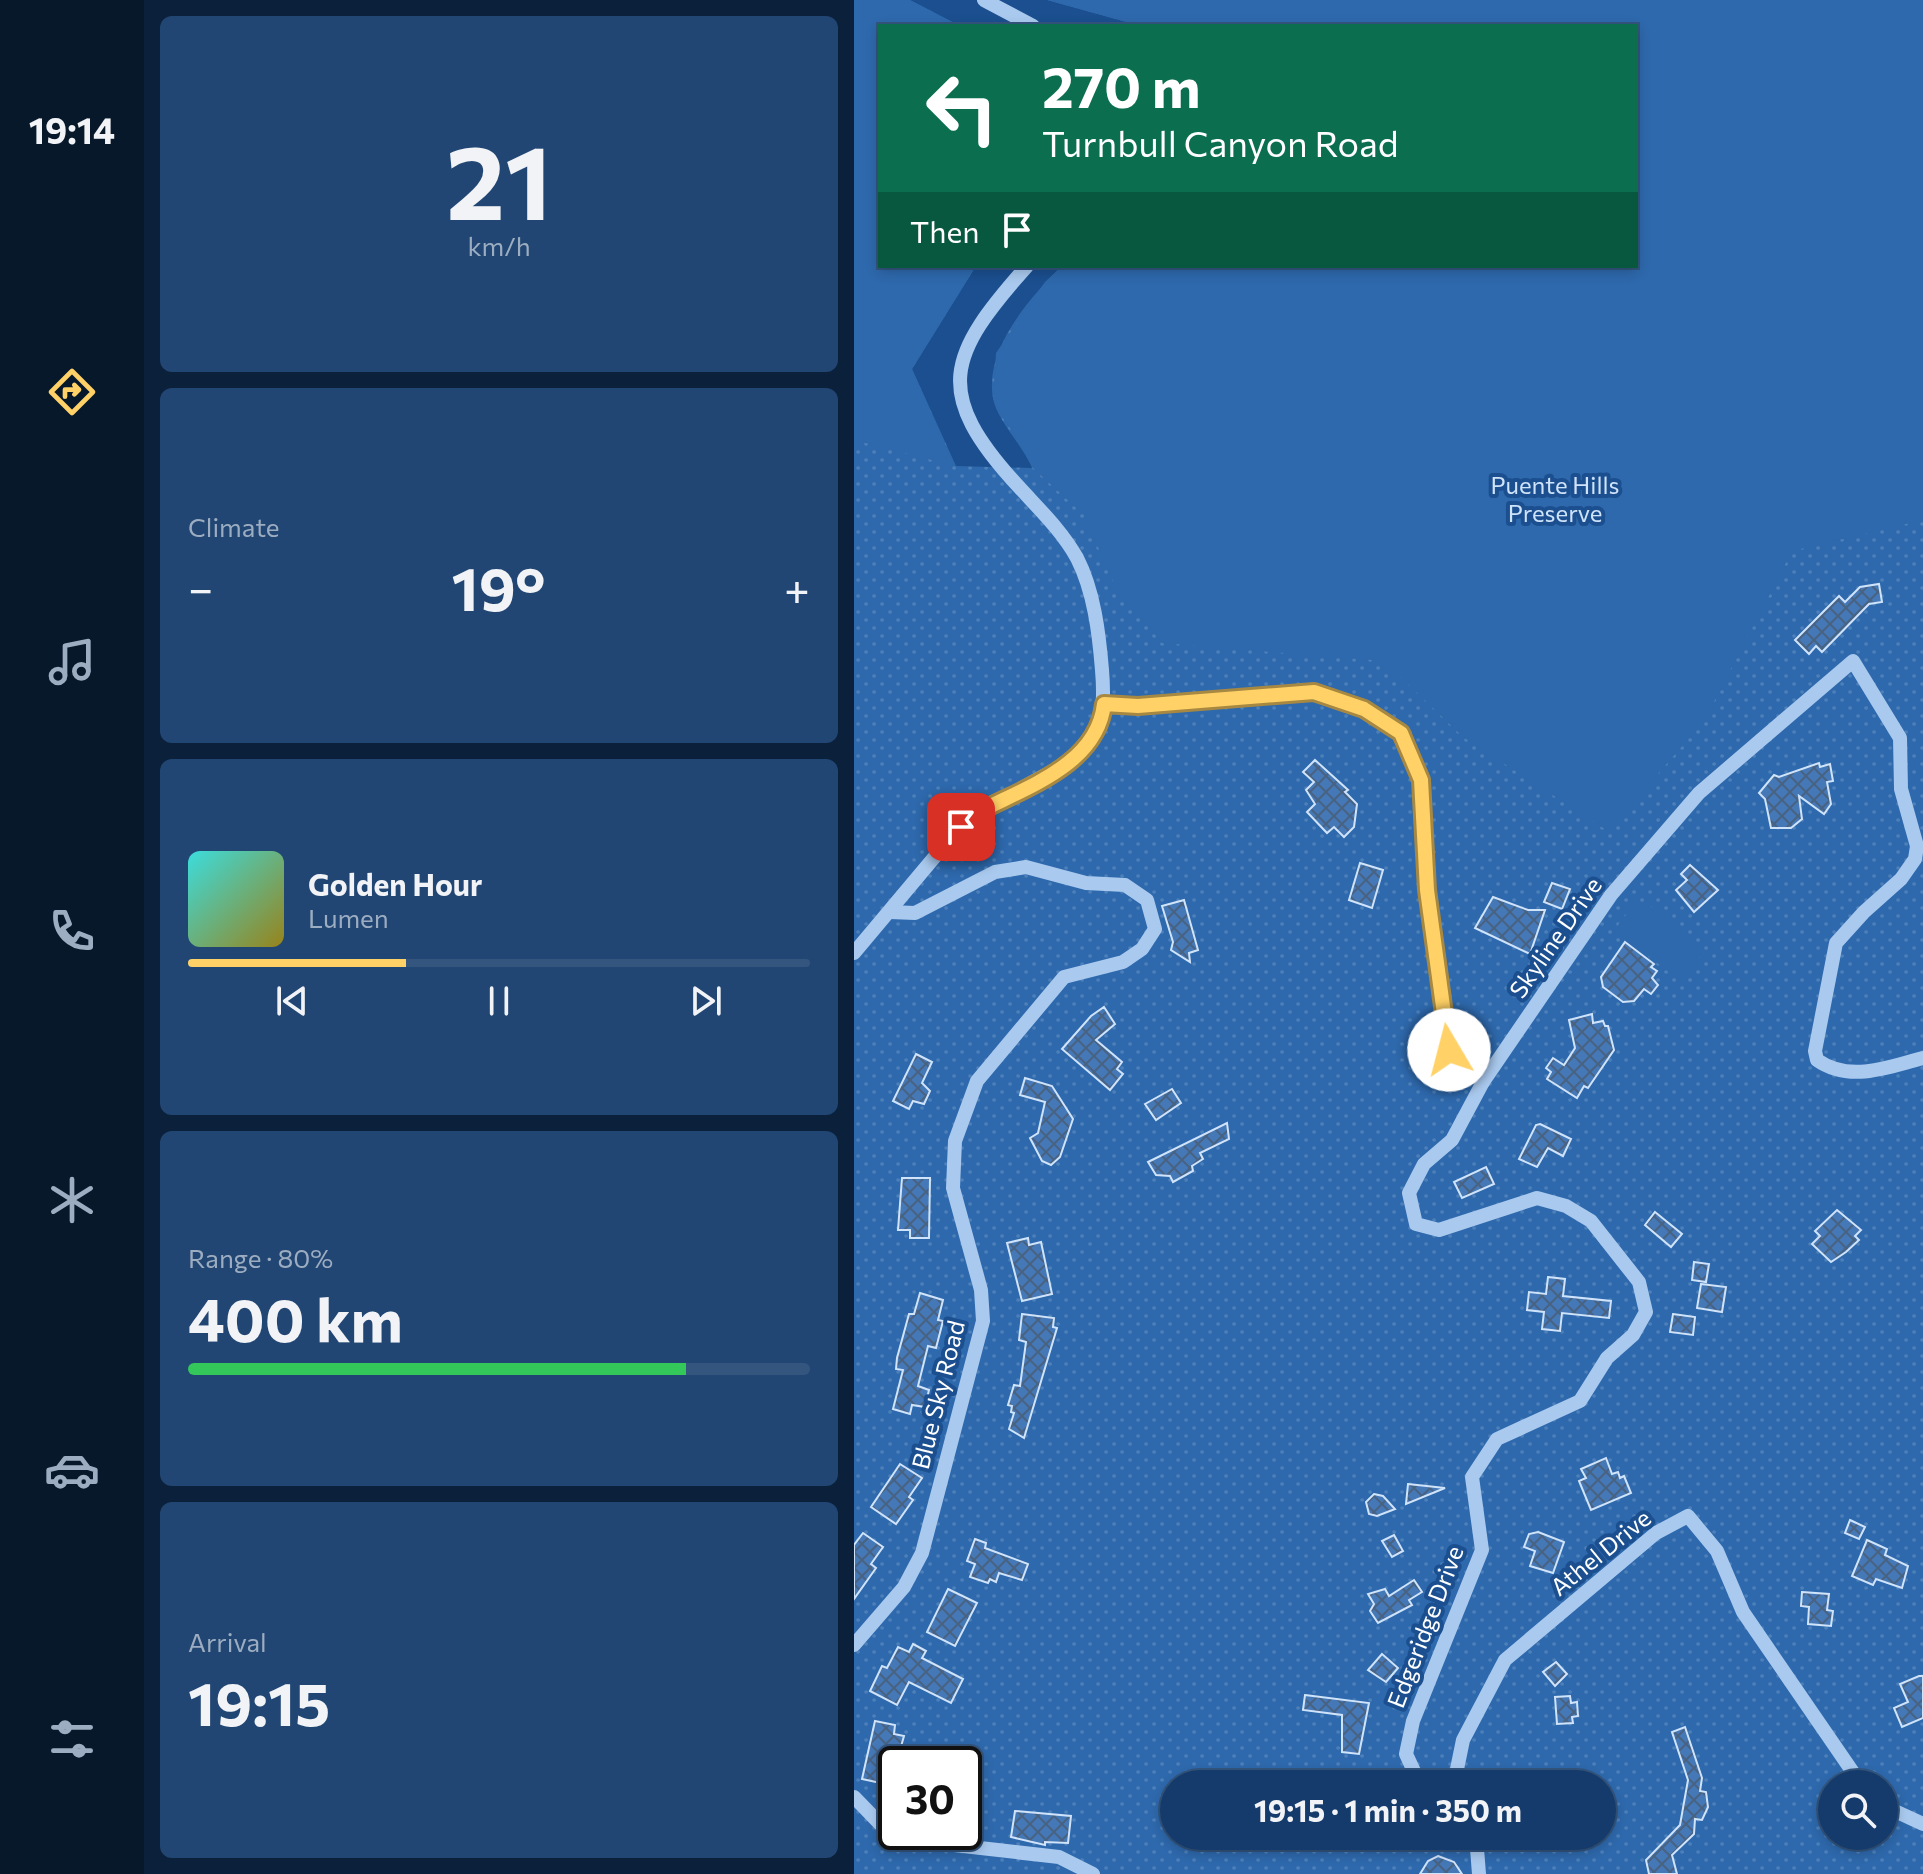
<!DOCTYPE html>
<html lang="en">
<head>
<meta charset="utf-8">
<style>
	body { margin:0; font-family:Commissioner,sans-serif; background:#214673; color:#f1f3f6; height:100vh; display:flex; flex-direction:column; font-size:30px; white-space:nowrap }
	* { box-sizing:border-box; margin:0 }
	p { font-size:26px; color:#9dadc1 }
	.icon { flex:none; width:44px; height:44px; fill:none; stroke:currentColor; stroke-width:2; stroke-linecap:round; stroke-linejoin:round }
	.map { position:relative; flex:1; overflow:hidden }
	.sheet { display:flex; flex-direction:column; gap:16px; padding:16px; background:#0b203b; width:710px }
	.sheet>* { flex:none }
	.banner { position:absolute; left:24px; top:24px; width:760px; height:244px; border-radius:0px; box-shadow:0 4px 12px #0003,0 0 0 2px #33557e; background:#0b6e4f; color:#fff; overflow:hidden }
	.controls { position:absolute; left:964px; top:1770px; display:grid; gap:16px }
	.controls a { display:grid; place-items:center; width:80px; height:80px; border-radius:50%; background:#143b6b; box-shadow:0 4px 12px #0003,0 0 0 2px #33557e; font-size:40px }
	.speed { position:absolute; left:24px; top:1746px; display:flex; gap:16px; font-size:40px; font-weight:700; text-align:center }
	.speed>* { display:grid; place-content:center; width:104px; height:104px; border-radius:50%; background:#143b6b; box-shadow:0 4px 12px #0003,0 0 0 2px #33557e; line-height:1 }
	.speed .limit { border:4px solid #111; border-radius:12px; background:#fff; color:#111 }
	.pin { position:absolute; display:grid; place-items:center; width:68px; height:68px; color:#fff; margin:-34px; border-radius:16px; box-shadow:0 4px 12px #0006 }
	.me { position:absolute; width:88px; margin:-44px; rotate:352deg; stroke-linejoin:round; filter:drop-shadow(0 0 6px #0008) }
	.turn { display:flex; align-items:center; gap:28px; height:168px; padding:0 32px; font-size:36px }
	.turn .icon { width:104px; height:104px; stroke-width:2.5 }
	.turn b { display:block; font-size:56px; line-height:68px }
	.then { display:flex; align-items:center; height:76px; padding:0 32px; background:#0003; gap:16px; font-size:30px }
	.big { font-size:60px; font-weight:700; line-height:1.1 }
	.sheet .widget { flex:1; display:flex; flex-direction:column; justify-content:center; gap:12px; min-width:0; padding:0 28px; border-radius:12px; background:#214673 }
	.sheet .dial { align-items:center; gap:0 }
	.dial b { font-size:104px; line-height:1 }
	.song { display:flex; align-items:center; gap:24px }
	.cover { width:96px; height:96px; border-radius:12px; background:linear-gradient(135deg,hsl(180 70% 55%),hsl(50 70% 35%)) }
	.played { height:8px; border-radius:4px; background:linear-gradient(90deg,#ffd166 35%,#33557e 35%) }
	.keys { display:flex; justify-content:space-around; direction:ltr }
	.heat { display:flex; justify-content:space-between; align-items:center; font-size:44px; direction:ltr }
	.charge { height:12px; border-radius:6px; background:linear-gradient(90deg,#34c759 80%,#33557e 0) }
	.trip { position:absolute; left:306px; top:1770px; width:456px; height:80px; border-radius:40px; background:#143b6b; box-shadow:0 4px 12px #0003,0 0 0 2px #33557e; font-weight:700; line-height:80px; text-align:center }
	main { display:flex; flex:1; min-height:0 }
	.menu { display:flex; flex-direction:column; width:144px; justify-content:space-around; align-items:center; background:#08182b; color:#9dadc1 }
	.menu .icon { width:56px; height:56px }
	.menu .on { color:#ffd166 }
	.menu b { font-size:36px; color:#f1f3f6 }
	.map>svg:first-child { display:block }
</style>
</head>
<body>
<main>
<nav class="menu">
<b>19:14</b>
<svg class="icon on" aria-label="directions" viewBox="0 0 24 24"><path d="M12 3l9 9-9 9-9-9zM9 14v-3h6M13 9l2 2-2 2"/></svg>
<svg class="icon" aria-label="music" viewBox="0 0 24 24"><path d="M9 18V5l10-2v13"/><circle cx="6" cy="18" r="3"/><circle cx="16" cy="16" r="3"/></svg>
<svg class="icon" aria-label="phone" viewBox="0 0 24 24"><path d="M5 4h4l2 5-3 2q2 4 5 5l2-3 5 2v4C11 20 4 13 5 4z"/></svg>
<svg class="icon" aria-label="climate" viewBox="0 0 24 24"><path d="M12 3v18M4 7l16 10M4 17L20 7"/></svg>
<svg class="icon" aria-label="car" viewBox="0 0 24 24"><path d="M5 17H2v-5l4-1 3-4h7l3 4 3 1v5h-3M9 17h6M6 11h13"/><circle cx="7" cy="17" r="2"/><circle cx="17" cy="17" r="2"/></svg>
<svg class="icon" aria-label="filters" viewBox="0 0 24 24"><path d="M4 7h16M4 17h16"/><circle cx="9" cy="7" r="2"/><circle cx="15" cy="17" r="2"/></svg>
</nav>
<section class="sheet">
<div class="widget dial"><b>21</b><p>km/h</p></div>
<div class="widget"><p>Climate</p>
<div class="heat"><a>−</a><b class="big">19°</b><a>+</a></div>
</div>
<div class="widget">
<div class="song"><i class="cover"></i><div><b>Golden Hour</b><p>Lumen</p></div></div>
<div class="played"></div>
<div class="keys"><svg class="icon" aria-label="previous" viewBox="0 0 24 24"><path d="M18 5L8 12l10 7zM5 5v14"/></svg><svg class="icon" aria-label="pause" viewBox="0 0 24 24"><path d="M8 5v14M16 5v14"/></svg><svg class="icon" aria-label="next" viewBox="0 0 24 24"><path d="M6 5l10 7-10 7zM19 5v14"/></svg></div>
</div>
<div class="widget"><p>Range · 80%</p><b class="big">400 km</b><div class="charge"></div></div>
<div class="widget"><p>Arrival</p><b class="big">19:15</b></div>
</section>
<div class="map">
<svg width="1069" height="1874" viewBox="0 0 1069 1874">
	<defs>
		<pattern id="grass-dots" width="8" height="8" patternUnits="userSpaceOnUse" patternTransform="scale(2)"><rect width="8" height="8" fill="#2e69ad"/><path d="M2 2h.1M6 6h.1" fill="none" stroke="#4d80b9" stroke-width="1.8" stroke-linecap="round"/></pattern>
		<pattern id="building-cross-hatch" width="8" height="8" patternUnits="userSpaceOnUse" patternTransform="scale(2)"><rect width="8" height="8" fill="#4478b7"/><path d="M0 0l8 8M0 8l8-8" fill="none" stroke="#486282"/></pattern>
	</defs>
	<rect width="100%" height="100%" fill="#1b4f8f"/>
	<path fill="url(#grass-dots)" fill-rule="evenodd" d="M0,0h56l50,26h-80v240h96l-64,103 44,97 76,2c-8,-21 -36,-49 -39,-70 -9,-48 36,-100 69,-132h574v-240h-495l-94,-26h876v1874h-1069zM42,1764h68v68h-68zM320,1784h428v52h-428zM978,1784h52v52h-52z"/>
	<g fill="#2e69ad">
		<polygon points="0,0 56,0 106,26 26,26 26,266 122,266 58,369 101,466 0,440"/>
		<polygon points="193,0 1069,0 1069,520 938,551 850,721 754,831 609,737 530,661 308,643 262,588 230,515 179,468 139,399 142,353 191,282 208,266 782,266 782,26 287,26"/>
		<polygon points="781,903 792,903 845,944 847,955 831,975 820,976 766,934 764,925"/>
	</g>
	<g fill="url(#building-cross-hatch)" stroke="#cfe3fa" stroke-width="2">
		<polygon points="1025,584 1028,602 1015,604 968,652 962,646 955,654 941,640 985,596 991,602 1006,587"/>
		<polygon points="461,760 494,790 491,792 503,804 500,827 490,837 480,827 473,833 453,812 461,804 452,790 460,782 449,772"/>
		<polygon points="965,763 966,767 976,764 979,781 973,782 977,804 970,814 945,796 948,819 937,828 917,828 911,799 905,793 920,775 925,777"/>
		<polygon points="506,863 529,870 518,908 495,900"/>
		<polygon points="836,865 864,890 840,912 822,890 833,880 827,874"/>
		<polygon points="698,883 716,889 708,909 690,902"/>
		<polygon points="639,897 674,910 691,910 676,954 621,928"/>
		<polygon points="330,900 344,950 335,953 336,962 317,950 319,942 308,906"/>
		<polygon points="771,942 800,964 797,967 803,971 798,978 804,985 797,994 790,989 780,1001 769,1002 749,987 747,977"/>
		<polygon points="250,1007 261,1024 242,1040 268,1062 263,1069 269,1074 256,1090 208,1049 237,1016"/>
		<polygon points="738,1014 739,1023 749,1021 751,1026 754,1026 760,1050 734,1088 730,1086 723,1098 693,1079 697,1072 692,1068 699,1058 710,1065 721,1048 715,1020"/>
		<polygon points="62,1054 78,1062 68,1083 76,1091 70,1104 59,1101 55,1109 39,1101"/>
		<polygon points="171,1078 198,1086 219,1119 206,1157 197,1165 188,1161 176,1138 184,1133 191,1102 166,1095"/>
		<polygon points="318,1089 327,1103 302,1120 291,1104"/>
		<polygon points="373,1123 375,1139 346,1153 349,1159 338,1166 339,1171 319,1182 316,1176 302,1175 294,1162"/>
		<polygon points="686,1124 717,1139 709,1156 694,1148 683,1167 665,1159 682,1125"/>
		<polygon points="632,1167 640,1184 608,1198 600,1182"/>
		<polygon points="48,1178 76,1178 75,1238 56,1238 56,1230 44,1230"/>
		<polygon points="983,1210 1007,1230 1001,1236 1005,1240 992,1252 977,1262 958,1244 966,1236 961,1231"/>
		<polygon points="801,1212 828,1234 817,1247 791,1225"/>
		<polygon points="174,1238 175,1245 187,1242 198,1294 168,1301 153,1243"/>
		<polygon points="840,1262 855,1264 852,1282 838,1280"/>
		<polygon points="694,1277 711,1279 709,1296 757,1301 755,1318 708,1313 706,1331 688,1329 690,1312 673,1310 675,1292 692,1294"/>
		<polygon points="847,1284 872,1287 868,1312 843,1308"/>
		<polygon points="66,1293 89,1300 84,1320 89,1321 82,1348 74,1346 64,1386 75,1390 71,1407 58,1405 56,1414 39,1409 49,1370 42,1369 43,1358 55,1314 60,1314"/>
		<polygon points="168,1314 200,1318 199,1327 203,1328 170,1438 155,1429 160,1413 157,1412 158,1406 154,1405 160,1385 166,1386 172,1342 165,1340"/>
		<polygon points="819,1314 841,1317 839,1335 816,1332"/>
		<polygon points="752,1458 758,1474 764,1472 766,1478 770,1476 777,1493 737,1510 725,1481 732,1478 727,1469"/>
		<polygon points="46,1464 68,1478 55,1497 59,1500 42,1524 17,1507"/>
		<polygon points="554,1484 591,1488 552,1504"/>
		<polygon points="520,1494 529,1496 541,1509 523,1516 515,1514 512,1502"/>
		<polygon points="996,1520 1011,1527 1005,1539 991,1533"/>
		<polygon points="684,1532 710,1542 699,1573 676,1566 681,1551 670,1547 675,1534"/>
		<polygon points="9,1533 29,1547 17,1564 22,1568 0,1599 0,1545"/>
		<polygon points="540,1535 549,1551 538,1557 528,1541"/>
		<polygon points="121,1539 132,1543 131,1548 174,1564 168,1580 145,1573 142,1582 136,1579 134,1583 116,1577 121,1564 113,1561"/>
		<polygon points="1013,1540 1033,1549 1031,1555 1054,1566 1048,1588 1022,1579 1019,1585 998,1576"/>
		<polygon points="560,1580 568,1592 555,1600 558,1605 524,1623 516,1611 520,1604 514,1594 531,1589 535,1596"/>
		<polygon points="94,1589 123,1603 101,1646 73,1632"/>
		<polygon points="948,1592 975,1594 973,1610 979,1611 977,1626 954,1624 955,1607 947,1606"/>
		<polygon points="59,1644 72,1651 68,1658 109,1679 97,1703 55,1682 43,1705 16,1691 28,1666 33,1668 44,1647 55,1652"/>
		<polygon points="528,1654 544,1668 532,1682 514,1670"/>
		<polygon points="702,1662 713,1674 701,1686 689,1672"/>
		<polygon points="1065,1676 1069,1676 1069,1718 1048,1727 1040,1708 1054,1702 1046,1684"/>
		<polygon points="451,1695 515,1703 505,1754 488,1752 488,1715 449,1710"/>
		<polygon points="716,1696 717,1703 723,1702 724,1716 718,1717 719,1723 703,1724 701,1697"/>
		<polygon points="21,1721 41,1725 40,1734 50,1736 36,1785 8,1779"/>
		<polygon points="831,1727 848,1778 846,1791 852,1792 854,1807 848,1820 841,1819 840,1834 818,1855 823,1874 795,1874 792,1860 826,1825 834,1780 818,1732"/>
		<polygon points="161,1811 217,1816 214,1843 191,1842 191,1845 157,1837"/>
		<polygon points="584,1856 600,1862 608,1874 566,1874 574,1861"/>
	</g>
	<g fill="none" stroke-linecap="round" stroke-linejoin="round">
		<g stroke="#a9c9ee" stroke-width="14">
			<polyline points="130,0 179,26"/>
			<polyline points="250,704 284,706 460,692 510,709 547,733 567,780 573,890 595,1050 629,1082"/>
			<path d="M0,953l94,-112 27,-27 101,-56c28,-26 29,-52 26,-88 -3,-37 -8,-79 -25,-112 -15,-27 -38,-49 -58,-71 -88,-95 -71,-132 8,-221"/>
			<polyline points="0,1645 50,1587 68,1553 129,1321 127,1290 99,1188 101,1141 123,1081 210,977 269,962 288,949 301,929 293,900 271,885 232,883 172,867 141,872 61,913 36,912"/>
			<polyline points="602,1774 609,1740 651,1660 802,1533 834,1516 863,1551 889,1612 1007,1784"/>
			<path d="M606,1784l-4,-10 -38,6 -12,-26 7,-33 69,-171 -10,-73 25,-38 83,-38 27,-43 26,-23 13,-23 -7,-30 -48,-61 -25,-15 -29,-8 -98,32 -23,-6 -7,-31 15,-29 28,-24 31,-58 128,-187 88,-102 154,-132 47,77 1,51 16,57 -2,13 -14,20 -37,33 -28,31 -21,108 2,9c33,23 70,7 106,-2"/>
			<polyline points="0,1797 33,1831 47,1839 205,1857 239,1874"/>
			<polyline points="1030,1806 1069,1824"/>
			<polyline points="622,1836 625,1874"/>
		</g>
	</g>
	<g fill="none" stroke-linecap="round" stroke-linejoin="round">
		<defs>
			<path id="route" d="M107,827l14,-13c48,-26 122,-48 129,-110l34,2 176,-14 50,17 37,24 20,47 6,110 22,160"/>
		</defs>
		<use href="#route" stroke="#a68842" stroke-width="20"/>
		<use href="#route" stroke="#ffd166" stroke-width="14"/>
	</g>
	<g text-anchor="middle" stroke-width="8" stroke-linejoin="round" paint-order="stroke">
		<g font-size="24" fill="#cfe3fa" stroke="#1b4f8f">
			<text x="701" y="494">Puente Hills<tspan x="701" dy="28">Preserve</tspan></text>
		</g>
		<g font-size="24" fill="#fff" stroke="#1b4f8f">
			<text transform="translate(702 938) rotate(-55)" y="8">Skyline Drive</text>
			<text transform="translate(85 1395) rotate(-76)" y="8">Blue Sky Road</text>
			<text transform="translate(747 1553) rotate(-39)" y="8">Athel Drive</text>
			<text transform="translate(572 1627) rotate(-69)" y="8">Edgeridge Drive</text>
		</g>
	</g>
</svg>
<div class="controls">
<a><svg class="icon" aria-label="search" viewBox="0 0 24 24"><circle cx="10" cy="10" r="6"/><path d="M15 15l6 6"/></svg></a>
</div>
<div class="speed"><div class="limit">30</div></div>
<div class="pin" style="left:107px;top:827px;background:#d93025"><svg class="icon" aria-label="arrive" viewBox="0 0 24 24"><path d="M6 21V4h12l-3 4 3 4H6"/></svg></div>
<svg class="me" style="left:595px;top:1050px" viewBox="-20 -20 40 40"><circle r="19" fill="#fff"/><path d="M0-13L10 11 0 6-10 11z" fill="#ffd166"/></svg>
<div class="trip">19:15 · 1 min · 350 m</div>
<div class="banner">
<div class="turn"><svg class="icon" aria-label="left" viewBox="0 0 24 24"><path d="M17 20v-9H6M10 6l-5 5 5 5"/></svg><div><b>270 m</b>Turnbull Canyon Road</div></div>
<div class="then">Then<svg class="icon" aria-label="arrive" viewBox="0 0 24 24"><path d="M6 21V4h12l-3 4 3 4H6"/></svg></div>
</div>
</div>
</main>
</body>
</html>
